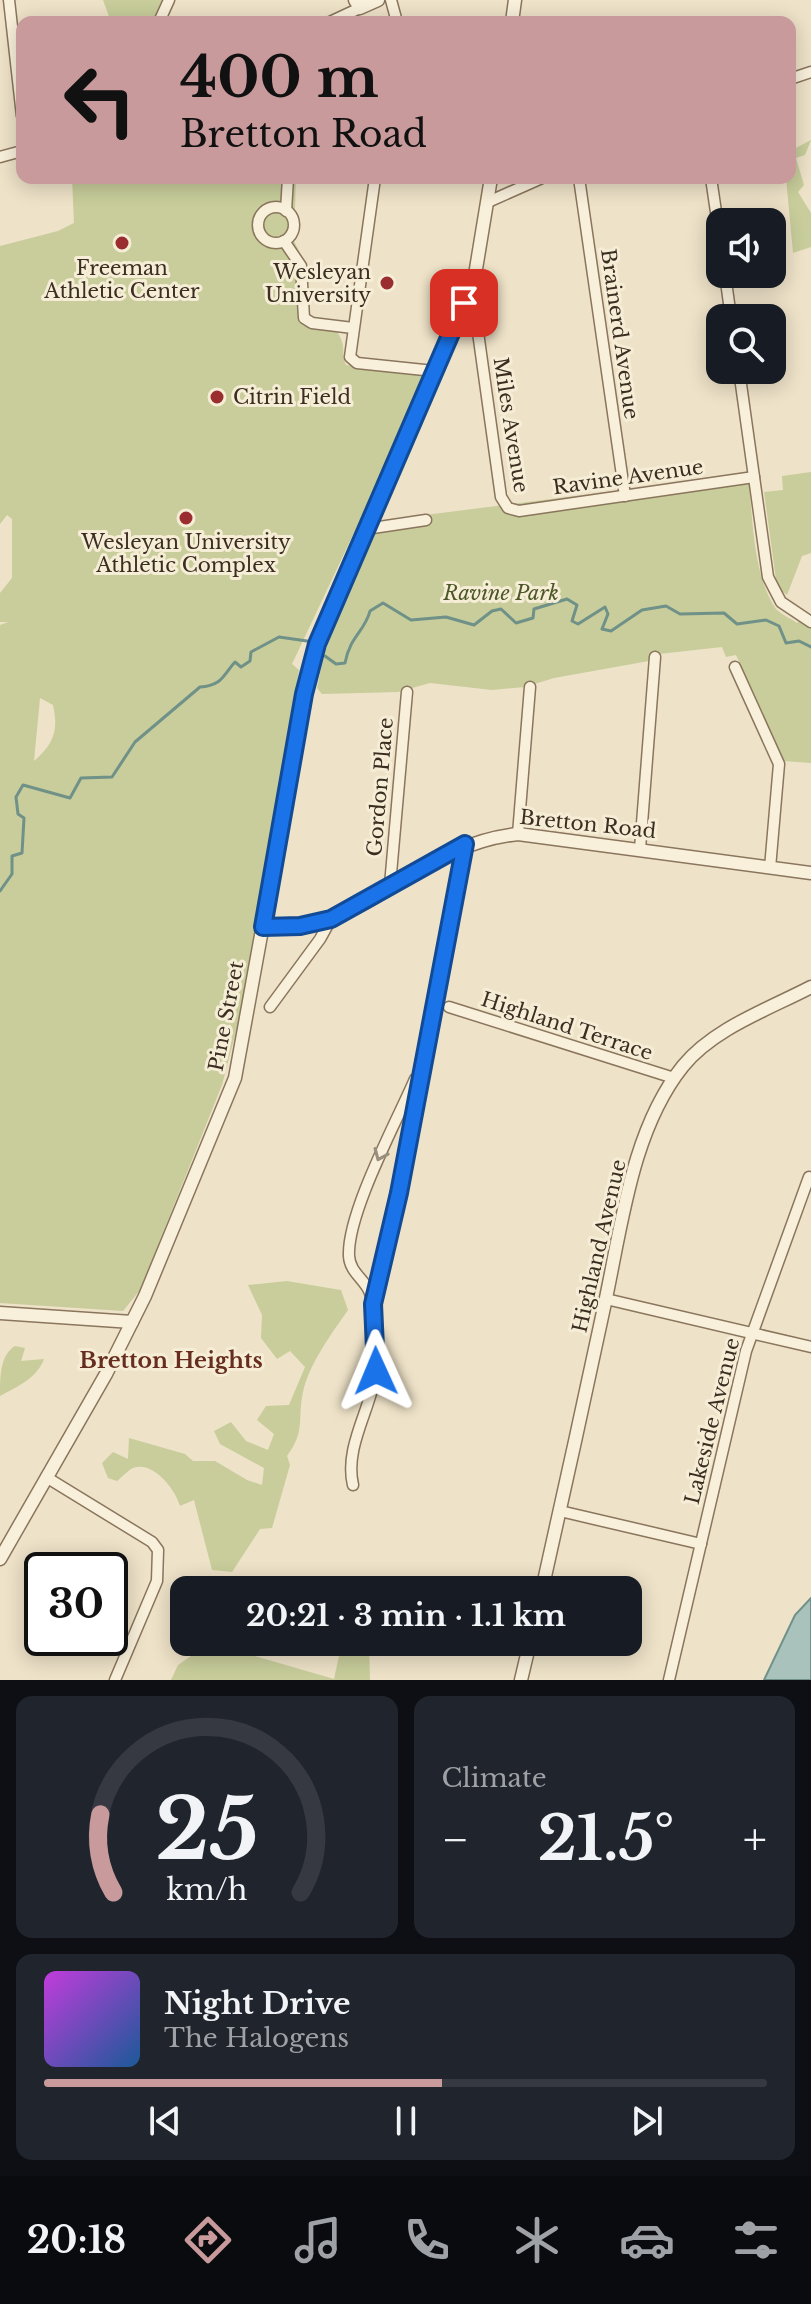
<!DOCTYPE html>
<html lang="en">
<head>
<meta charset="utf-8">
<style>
	body { margin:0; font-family:"Libre Baskerville",serif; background:#20242c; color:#f1f3f6; height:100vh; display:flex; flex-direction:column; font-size:30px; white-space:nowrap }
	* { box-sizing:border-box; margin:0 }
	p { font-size:26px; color:#9ea1a6 }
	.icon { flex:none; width:44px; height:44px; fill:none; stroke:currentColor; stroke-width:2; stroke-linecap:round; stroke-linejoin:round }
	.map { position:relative; height:1680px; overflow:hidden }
	.panel { display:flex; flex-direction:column; gap:16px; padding:16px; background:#0d0f14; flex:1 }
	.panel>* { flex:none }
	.guide { position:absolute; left:16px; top:16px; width:780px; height:168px; border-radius:16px; box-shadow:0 4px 20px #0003; background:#c99a9c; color:#111; overflow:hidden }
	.fabs { position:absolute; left:706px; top:208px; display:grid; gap:16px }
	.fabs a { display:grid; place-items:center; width:80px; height:80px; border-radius:16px; background:#171b24; box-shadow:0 4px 20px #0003; font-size:40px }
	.speed { position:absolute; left:24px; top:1552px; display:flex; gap:16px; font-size:40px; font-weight:700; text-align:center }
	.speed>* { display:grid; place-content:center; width:104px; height:104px; border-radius:50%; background:#171b24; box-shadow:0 4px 20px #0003; line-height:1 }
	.speed .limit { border:4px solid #111; border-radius:12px; background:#fff; color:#111 }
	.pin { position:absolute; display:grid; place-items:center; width:68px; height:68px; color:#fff; margin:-34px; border-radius:16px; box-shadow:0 4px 12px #0006 }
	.me { position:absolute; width:88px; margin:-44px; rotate:359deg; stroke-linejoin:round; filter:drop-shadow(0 0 6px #0008) }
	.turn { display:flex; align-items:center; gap:28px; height:168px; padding:0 32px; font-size:36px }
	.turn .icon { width:104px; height:104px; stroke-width:2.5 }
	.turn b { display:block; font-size:56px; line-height:68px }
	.big { font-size:60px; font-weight:700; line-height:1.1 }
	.panel .card { flex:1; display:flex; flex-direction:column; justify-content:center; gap:12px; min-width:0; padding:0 28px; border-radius:16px; background:#20242c }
	.panel .dial { align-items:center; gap:0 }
	.dial svg { height:208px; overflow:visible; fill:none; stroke:#363941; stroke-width:7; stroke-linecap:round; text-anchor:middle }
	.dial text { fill:#f1f3f6; stroke:none }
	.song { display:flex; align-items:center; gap:24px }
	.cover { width:96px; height:96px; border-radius:12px; background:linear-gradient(135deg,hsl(290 70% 55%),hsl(210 70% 35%)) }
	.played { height:8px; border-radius:4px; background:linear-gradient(90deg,#c99a9c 55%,#363941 55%) }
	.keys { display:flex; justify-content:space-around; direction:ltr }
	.heat { display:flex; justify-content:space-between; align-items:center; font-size:44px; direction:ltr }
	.panel .tiles { flex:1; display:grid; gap:16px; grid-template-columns:1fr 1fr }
	.card:last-child { grid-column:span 2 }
	.trip { position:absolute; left:170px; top:1576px; width:472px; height:80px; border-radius:16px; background:#171b24; box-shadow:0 4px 20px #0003; font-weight:700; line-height:80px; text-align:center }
	.tab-bar { display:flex; height:128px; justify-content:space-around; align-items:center; background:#090b0e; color:#9ea1a6 }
	.tab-bar .icon { width:56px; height:56px }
	.tab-bar .current { color:#c99a9c }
	.tab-bar b { font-size:36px; color:#f1f3f6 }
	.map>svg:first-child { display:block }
</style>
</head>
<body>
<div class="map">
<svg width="811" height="1680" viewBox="0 0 811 1680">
	<rect width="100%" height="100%" fill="#eee2c8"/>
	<g fill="#c8cd9b" fill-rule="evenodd">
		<polygon points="103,0 162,0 153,22 111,22"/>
		<polygon points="811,140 805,155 796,158 804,185 798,192 811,213 811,247 793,253 786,178 790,178 790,151"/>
		<path d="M72,178h224l-2,63 12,24 2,47 10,15 18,3c12,18 4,21 10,35l82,11 -136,288 7,6 -60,350 -17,65 -82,205 -17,21 -123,-8v-678l8,-3h-8v-29l12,-15v-59l-5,-4 -7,9v-278l58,-15 16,-8zM40,698l13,7c6,26 0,40 -19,56z"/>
		<polygon points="811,472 811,553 802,556 787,595 777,587 764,492 783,490 782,476"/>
		<path d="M748,474c5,42 4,100 28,135 4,5 16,10 21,14l3,-3 11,6v137l-27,-2 -48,-106 -10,2 -4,-10 -72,8 -1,6 -95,17 -29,9 -33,3 -62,-7 -32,9 -76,2 -5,-6 7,-34 54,-133z"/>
		<path d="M287,1281l54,9 7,20c-16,23 -39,54 -45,82 -6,28 3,38 -16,64l3,9 -18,63 -12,1 -28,43 -20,-2 -18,-70 -14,6c-4,-16 -27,-46 -47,-38 -6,3 -11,9 -16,13l-9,-3 -6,-15 11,-11 15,7 1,-21 56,16 8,7h22l32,19 15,5 2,-17 -44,-24 -6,-13 17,-9 15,19 22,9 6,-16 -17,-14 9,-14 23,-1 16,-38 -15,-16 -13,8 -16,-21 1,-23 -14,-30z"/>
		<path d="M15,1346l10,2 -4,13 23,-2c-7,19 -27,28 -44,37 0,-19 0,-41 15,-50z"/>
		<polygon points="200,1642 246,1642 245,1653 334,1679 342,1642 385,1642 369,1644 370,1680 171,1680 178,1665 201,1649"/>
	</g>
	<polygon fill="#a9c2bb" stroke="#6f9188" stroke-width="2" points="811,1598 811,1680 764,1680 795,1615"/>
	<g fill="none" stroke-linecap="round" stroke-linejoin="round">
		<g stroke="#6f9188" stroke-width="3">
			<path d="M325,656l11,8 9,-1c5,-27 20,-32 25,-52l13,-8 28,17 35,-3 28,8 18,-14 9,-2 15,14 17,-5 1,-9 33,-10 10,6 -5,16 6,3 27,-17 3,7 -6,15 9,2 31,-21 24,-4 14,8 44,-1 13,11 29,-4 13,6 7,17 13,-2 12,6"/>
			<path d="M0,891l12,-17v-18l10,-3 2,-35 -6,-4 -2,-17 7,-12 47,13 11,-20 31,-1 23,-35 65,-55c22,-1 23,-12 35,-25l6,5 9,-6 1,-9 28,-15 28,4"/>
		</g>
		<defs>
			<g id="minor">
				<polyline points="9,0 22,116"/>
				<polyline points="391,0 397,22"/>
				<polyline points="159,22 169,0"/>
				<polyline points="330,22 360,8"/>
				<polyline points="790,79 811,72"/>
				<polyline points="0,157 22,151"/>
				<polyline points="375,178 350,357 357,363 434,371"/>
				<polyline points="579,178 625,496"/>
				<polyline points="711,178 720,239"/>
				<polyline points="488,202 542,178"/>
				<circle cx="276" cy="225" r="18"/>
				<polyline points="286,211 288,178"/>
				<polyline points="284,241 301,266 304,318 312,323 353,328"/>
				<polyline points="725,274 731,318"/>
				<polyline points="464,303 476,318 501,497 508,508 519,511 754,477"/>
				<polyline points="739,370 768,577 781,602 811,622"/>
				<polyline points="366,529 426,520"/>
				<polyline points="735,667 779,764 770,868"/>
				<polyline points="518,834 530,687"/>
				<polyline points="640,849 655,657"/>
				<polyline points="390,885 407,692"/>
				<polyline points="270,1007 320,939 331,919"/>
				<polyline points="449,1007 674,1078"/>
				<polyline points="606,1299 811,1347"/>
				<polyline points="373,1304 399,1193 465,844"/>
				<polyline points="46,1477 152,1542 158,1550 157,1581 115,1680"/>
				<path d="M353,1485c-9,-38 18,-76 23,-113 2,-23 2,-57 -6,-79 -5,-14 -20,-20 -21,-37 -2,-43 48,-135 66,-177"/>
				<polyline points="560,1511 701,1544"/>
				<polyline points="669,1680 746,1351 809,1177"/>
			</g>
			<g id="tertiary">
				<polyline points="355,0 360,8 378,0"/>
				<polyline points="512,22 515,0"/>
				<path d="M263,927c22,0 45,0 67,-8 68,-26 110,-77 188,-85l293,39"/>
				<polyline points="0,1313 132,1322"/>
				<polyline points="0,1559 106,1374 145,1296 235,1078 310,666 328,619 474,281 491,178"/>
				<path d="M542,1590c21,-93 41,-185 61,-278 18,-80 27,-180 80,-246 31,-38 86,-57 128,-79"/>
				<polyline points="521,1680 530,1642"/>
			</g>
		</defs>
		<use href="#minor" stroke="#8a755d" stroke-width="13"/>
		<use href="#tertiary" stroke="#8a755d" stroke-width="15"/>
		<use href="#minor" stroke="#f9f0db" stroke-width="10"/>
		<use href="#tertiary" stroke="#f9f0db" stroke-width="12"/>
	</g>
	<defs><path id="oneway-chevron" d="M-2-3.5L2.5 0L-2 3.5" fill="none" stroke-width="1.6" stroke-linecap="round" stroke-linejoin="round" transform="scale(2)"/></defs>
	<use stroke="#9a8e7e" href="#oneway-chevron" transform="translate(380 1155) rotate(113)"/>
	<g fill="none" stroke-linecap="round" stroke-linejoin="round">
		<defs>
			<polyline id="route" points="376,1371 373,1304 399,1193 465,844 331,919 300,926 263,927 304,694 317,644 464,303"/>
		</defs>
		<use href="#route" stroke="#114b97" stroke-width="20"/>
		<use href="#route" stroke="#1a73e8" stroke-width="14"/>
	</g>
	<g fill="#992d2f" stroke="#f6edd7" stroke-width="3">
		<circle cx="122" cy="243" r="8"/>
		<circle cx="387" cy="283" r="8"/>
		<circle cx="217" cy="397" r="8"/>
		<circle cx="186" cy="518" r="8"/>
	</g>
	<g text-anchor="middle" stroke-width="6" stroke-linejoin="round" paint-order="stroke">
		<g font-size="20" fill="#3b2d20" stroke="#f6edd7">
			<text x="122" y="275">Freeman<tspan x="122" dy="23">Athletic Center</tspan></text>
			<text x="371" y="279" text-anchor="end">Wesleyan<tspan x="371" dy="23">University</tspan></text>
			<text x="233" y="404" text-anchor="start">Citrin Field</text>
			<text x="186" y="549">Wesleyan University<tspan x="186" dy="23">Athletic Complex</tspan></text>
		</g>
		<g font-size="20" fill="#3b2d20" stroke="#f6edd7">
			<text transform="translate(620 334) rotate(82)" y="7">Brainerd Avenue</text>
			<text transform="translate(511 425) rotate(81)" y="7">Miles Avenue</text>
			<text transform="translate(628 477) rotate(-8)" y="7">Ravine Avenue</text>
			<text transform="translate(380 787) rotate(-85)" y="7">Gordon Place</text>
			<text transform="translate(588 824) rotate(6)" y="7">Bretton Road</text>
			<text transform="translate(226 1016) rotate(-79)" y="7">Pine Street</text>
			<text transform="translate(567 1026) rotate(18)" y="7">Highland Terrace</text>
			<text transform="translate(599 1246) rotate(-77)" y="7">Highland Avenue</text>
			<text transform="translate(712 1421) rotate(-76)" y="7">Lakeside Avenue</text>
		</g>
		<g font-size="20" font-style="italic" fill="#4c5727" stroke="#f6edd7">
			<text x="501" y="600">Ravine Park</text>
		</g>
		<g font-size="22" font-weight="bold" fill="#672e20" stroke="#f6edd7">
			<text x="171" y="1368">Bretton Heights</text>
		</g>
	</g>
</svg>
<div class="fabs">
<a><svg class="icon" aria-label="sound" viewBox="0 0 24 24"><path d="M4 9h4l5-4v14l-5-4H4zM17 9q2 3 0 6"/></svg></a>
<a><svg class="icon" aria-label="search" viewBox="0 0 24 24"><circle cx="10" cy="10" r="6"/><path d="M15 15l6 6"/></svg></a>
</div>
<div class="speed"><div class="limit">30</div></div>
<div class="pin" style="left:464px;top:303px;background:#d93025"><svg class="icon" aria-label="arrive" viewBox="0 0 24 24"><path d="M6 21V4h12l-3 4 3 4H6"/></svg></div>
<svg class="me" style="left:376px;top:1371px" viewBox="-20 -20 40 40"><path d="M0-17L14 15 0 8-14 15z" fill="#1a73e8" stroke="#fff" stroke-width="4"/></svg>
<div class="trip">20:21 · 3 min · 1.1 km</div>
<div class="guide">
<div class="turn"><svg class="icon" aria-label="left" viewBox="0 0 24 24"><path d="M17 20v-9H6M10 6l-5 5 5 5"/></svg><div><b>400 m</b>Bretton Road</div></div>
</div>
</div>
<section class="panel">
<div class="tiles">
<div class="card dial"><svg viewBox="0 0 100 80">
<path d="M14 69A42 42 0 1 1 86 69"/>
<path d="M14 69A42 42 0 0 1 9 39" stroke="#c99a9c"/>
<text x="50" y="56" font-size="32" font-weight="700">25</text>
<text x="50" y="72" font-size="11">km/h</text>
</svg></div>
<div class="card"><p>Climate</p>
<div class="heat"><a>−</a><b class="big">21.5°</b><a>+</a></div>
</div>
<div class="card">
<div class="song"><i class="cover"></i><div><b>Night Drive</b><p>The Halogens</p></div></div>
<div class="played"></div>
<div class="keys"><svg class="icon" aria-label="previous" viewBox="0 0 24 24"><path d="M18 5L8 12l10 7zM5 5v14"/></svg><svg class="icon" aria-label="pause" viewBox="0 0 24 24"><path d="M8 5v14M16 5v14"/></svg><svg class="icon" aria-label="next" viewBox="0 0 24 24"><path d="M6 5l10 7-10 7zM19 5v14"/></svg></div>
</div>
</div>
</section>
<nav class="tab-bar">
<b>20:18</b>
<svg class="icon current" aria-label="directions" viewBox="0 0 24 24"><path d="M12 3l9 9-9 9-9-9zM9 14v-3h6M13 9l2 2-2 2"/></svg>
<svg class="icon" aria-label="music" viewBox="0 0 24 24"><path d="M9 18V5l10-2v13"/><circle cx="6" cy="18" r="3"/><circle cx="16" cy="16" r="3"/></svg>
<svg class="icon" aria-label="phone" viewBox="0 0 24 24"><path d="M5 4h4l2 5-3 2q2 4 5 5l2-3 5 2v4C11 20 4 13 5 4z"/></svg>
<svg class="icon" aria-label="climate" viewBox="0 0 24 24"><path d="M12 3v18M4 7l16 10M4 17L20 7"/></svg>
<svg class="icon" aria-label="car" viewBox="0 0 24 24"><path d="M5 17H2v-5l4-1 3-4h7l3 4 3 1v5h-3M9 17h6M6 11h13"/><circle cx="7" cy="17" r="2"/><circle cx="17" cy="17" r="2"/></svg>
<svg class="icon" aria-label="filters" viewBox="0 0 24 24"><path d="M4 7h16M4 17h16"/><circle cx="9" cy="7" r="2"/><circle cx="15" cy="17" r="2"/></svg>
</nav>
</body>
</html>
